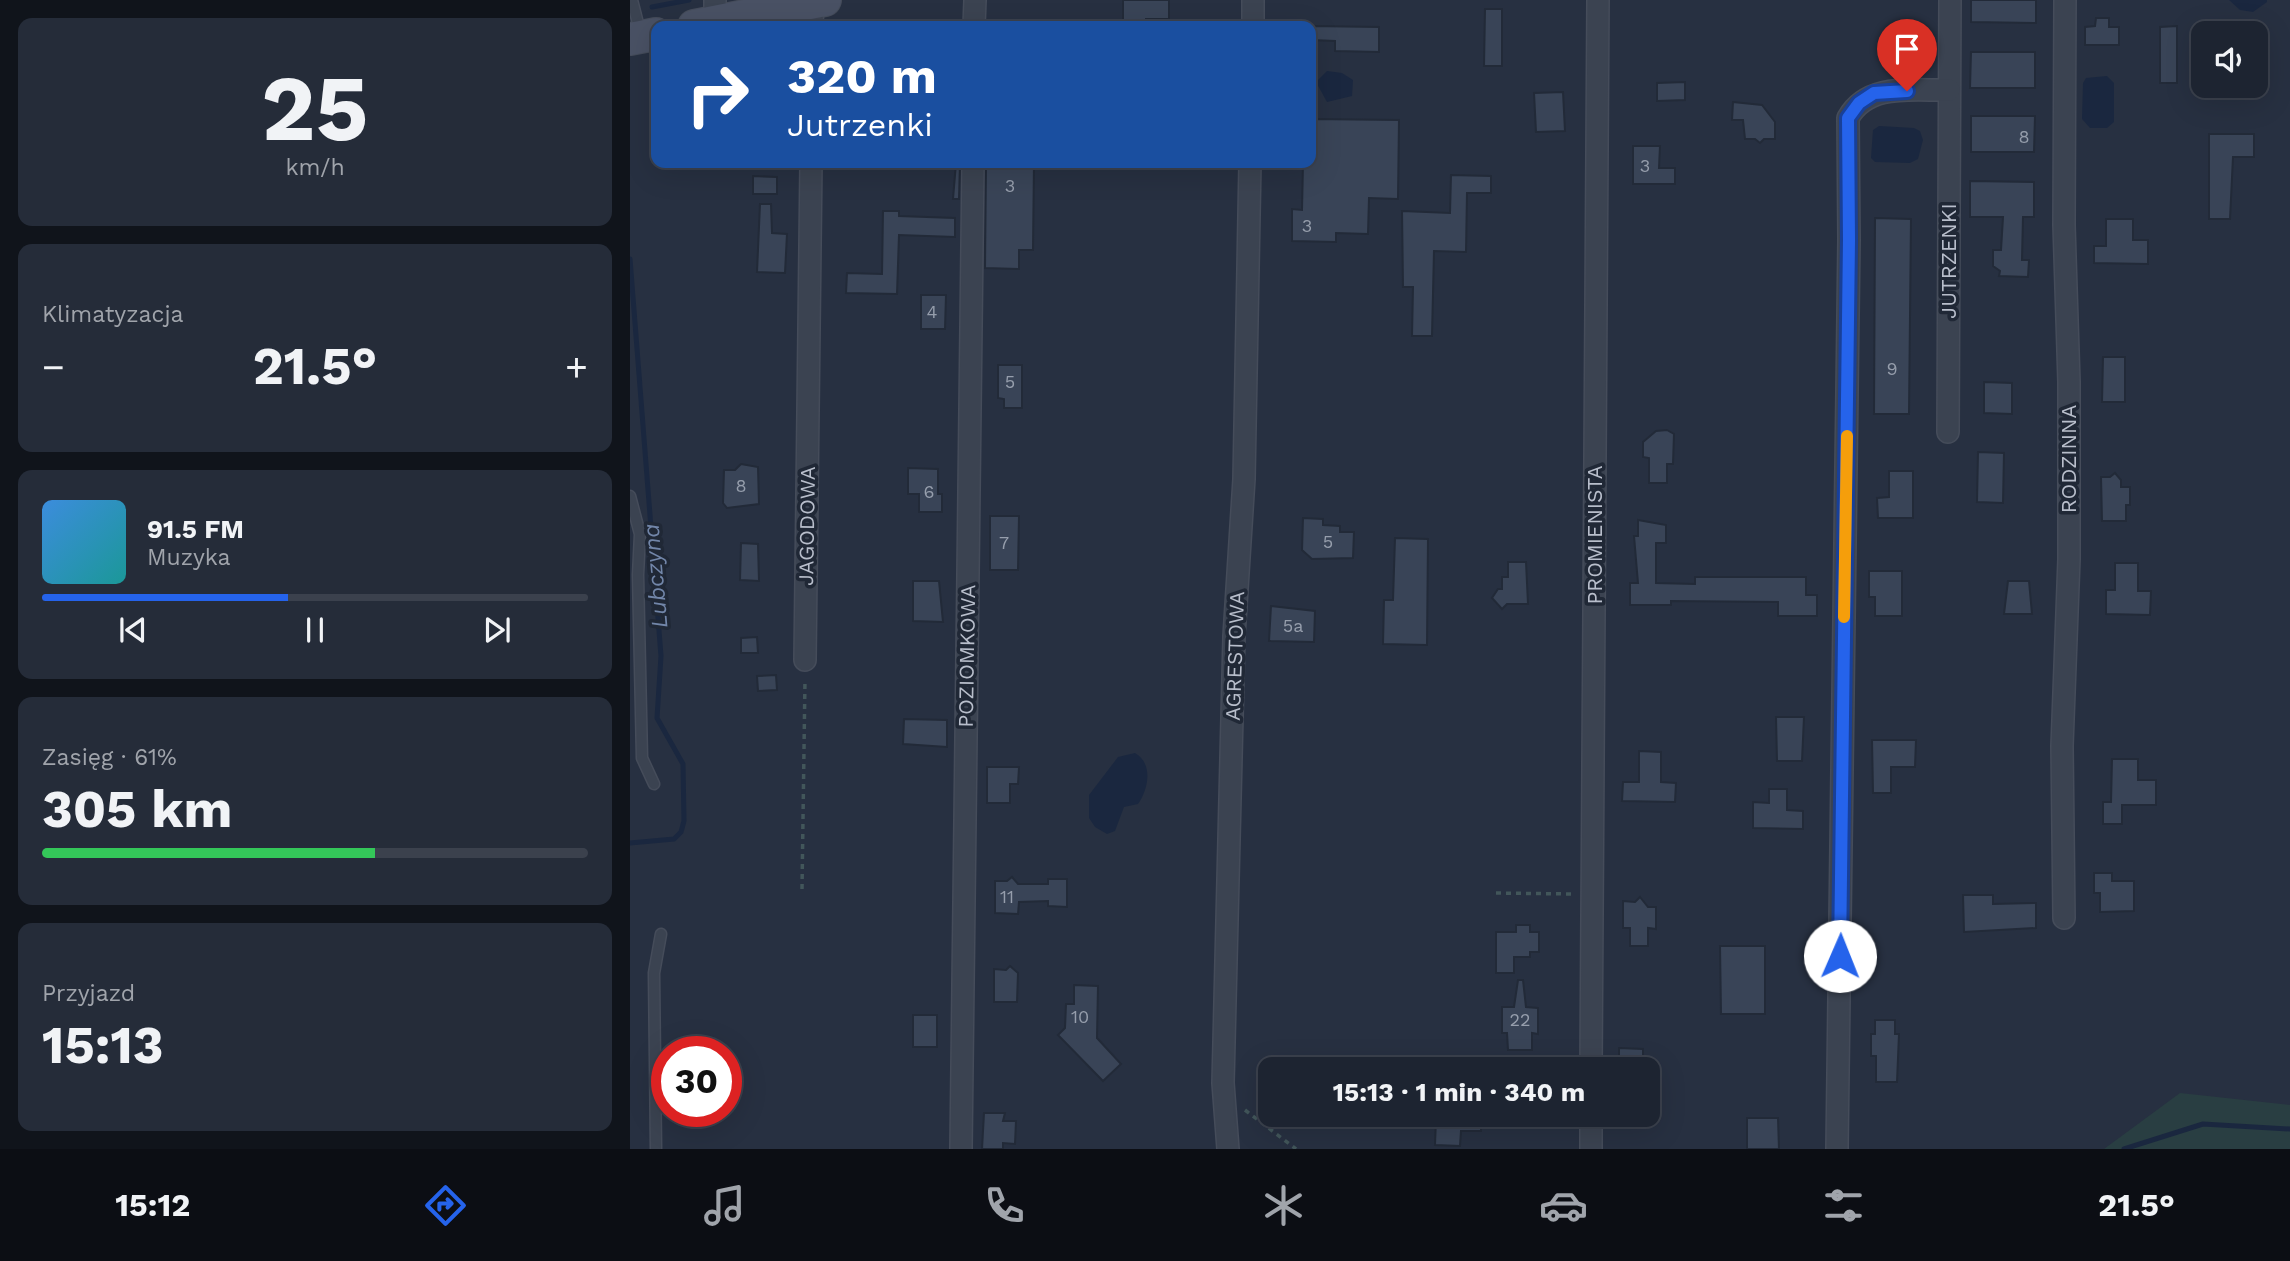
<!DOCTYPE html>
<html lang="pl">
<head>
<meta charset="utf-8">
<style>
	body { margin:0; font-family:"Work Sans",sans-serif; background:#252c39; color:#f1f3f6; height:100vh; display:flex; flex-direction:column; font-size:26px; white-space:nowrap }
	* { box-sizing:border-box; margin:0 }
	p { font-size:23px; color:#a0a4ab }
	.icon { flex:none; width:38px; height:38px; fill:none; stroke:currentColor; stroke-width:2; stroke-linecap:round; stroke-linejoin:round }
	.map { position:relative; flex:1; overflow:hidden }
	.side { display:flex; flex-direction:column; gap:18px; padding:18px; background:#10141b; width:630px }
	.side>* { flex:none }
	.top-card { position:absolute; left:21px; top:21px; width:665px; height:147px; border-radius:14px; box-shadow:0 7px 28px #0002,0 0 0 2px #3b414d; background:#1a4fa0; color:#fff; overflow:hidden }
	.tools { position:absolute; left:1561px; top:21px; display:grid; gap:14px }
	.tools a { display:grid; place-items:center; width:77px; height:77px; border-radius:14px; background:#1d2431; box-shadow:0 7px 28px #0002,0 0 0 2px #3b414d; font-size:35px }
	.speed { position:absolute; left:21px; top:1036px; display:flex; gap:14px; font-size:35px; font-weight:700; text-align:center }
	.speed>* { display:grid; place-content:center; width:91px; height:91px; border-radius:50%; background:#1d2431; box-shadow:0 7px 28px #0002,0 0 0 2px #3b414d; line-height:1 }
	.speed .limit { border:10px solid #d22; background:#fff; color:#111 }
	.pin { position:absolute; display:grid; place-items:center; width:60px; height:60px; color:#fff; margin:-72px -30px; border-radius:50% 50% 50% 0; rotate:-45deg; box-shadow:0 0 7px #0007 }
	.pin .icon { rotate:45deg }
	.me { position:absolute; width:77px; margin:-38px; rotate:1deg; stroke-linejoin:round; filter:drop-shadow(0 0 5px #0008) }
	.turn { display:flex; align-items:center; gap:24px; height:147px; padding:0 21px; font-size:32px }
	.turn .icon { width:91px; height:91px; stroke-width:2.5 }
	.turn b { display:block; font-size:49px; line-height:60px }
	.big { font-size:52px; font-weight:700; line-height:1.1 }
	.side .card { flex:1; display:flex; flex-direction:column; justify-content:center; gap:10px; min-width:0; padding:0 24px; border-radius:14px; background:#252c39 }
	.side .dial { align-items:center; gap:0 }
	.dial b { font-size:91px; line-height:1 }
	.song { display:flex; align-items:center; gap:21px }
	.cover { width:84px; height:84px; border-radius:10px; background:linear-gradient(135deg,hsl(210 70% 55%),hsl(180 70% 35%)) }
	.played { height:7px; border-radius:4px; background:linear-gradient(90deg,#2563eb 45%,#3b414d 45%) }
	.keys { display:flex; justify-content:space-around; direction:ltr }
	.heat { display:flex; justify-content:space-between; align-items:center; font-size:38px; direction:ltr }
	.charge { height:10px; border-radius:5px; background:linear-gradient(90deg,#34c759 61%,#3b414d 0) }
	.trip { position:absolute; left:628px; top:1057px; width:402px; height:70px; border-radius:14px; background:#1d2431; box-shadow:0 7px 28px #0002,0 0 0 2px #3b414d; font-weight:700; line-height:70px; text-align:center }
	.tab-bar { display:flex; height:112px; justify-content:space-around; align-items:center; background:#0c0e14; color:#a0a4ab }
	.tab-bar .icon { width:49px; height:49px }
	.tab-bar .selected { color:#2563eb }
	.tab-bar b { font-size:32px; color:#f1f3f6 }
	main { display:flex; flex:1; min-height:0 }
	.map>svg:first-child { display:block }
</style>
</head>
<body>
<main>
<section class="side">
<div class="card dial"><b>25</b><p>km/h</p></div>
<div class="card"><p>Klimatyzacja</p>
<div class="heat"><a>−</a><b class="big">21.5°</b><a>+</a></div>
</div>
<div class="card">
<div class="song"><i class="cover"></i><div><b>91.5 FM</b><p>Muzyka</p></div></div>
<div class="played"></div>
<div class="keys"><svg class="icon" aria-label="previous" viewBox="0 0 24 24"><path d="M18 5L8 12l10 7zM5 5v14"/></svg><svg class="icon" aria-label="pause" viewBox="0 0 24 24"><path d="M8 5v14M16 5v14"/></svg><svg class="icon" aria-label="next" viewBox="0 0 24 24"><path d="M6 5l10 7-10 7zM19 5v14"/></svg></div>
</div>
<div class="card"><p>Zasięg · 61%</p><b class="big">305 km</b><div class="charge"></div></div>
<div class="card"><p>Przyjazd</p><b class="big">15:13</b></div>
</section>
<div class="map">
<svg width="1660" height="1149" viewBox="0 0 1660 1149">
	<rect width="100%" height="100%" fill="#273041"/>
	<polygon fill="#293e42" points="1550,1093 1660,1105 1660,1149 1474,1149"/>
	<g fill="#1a273f">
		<polygon points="1599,0 1637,0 1637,2 1623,12 1610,10"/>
		<polygon points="697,71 712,73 723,80 722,96 697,102 686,82"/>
		<polygon points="1477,76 1484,83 1484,122 1477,128 1460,128 1452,119 1453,83 1456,78"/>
		<polygon points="1249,126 1284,128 1290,131 1293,140 1288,159 1280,163 1245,162 1241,158 1243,130"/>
		<path d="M505,753c19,11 13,37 3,51l-14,3 -9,24 -8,3 -12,-7 -6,-9v-23l29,-38z"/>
	</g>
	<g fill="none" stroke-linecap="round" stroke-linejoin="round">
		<g stroke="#1a273f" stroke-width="5">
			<polyline points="22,7 59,0"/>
			<polyline points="0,259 31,656 27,718 53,764 54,821 51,832 44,839 0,843"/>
			<polyline points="1494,1149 1573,1124 1660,1129"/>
		</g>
	</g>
	<g fill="#394457" stroke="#222a38" stroke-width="2">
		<polygon points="493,0 539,0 539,19 516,19 516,26 493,26"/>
		<polygon points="1341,0 1406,0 1406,23 1341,22"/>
		<polygon points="855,9 872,9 872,66 854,66"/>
		<polygon points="1466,18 1479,18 1479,27 1489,27 1489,45 1455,45 1455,27 1465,26"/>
		<polygon points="681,26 749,27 749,52 705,51 705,41 681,40"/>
		<polygon points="1547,26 1547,83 1530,83 1530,27"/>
		<polygon points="1341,52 1405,52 1405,88 1340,88"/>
		<polygon points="1055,82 1055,100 1027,101 1027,83"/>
		<polygon points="933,92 935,131 906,132 904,93"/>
		<polygon points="1103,102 1132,105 1145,122 1145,139 1134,139 1130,143 1125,139 1115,139 1113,120 1102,120"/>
		<polygon points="1341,116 1405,116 1404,152 1341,152"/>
		<polygon points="681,119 769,120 768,199 739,198 738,234 706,233 706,242 662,241 662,209 672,210 673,163 681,163"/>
		<polygon points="1579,134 1624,134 1624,157 1603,157 1600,219 1579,219"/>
		<polygon points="1003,146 1030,146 1029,168 1045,168 1045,184 1003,184"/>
		<polygon points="326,163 330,163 329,199 323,199"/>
		<polygon points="356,163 404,163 403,250 389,250 389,269 355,268"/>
		<polygon points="821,175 861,176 861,193 837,193 836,252 804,251 802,336 782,336 783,287 773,287 772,211 820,213"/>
		<polygon points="123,176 147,177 147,194 123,194"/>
		<polygon points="1340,181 1404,182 1404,217 1393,217 1392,260 1399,260 1398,277 1369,276 1370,271 1363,266 1363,250 1371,250 1373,217 1340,217"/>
		<polygon points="130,204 141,204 142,233 157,234 155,273 127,272"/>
		<polygon points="253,211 269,211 269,216 325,218 325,237 269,235 267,294 216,293 217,273 252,274"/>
		<polygon points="1245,218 1281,219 1279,414 1244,414"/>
		<polygon points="1476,219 1503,219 1503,240 1518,240 1518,264 1464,263 1464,246 1476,246"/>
		<polygon points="291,295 316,295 315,329 291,329"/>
		<polygon points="1473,357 1495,357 1495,402 1472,402"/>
		<polygon points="368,365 392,365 392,408 374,408 374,399 368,398"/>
		<polygon points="1354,382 1382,383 1382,414 1354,413"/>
		<polygon points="1037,430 1044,434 1043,464 1037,464 1037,483 1019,483 1019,458 1013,457 1013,442 1026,431"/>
		<polygon points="1348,452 1374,453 1373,503 1347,502"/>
		<polygon points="111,464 128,467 129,504 97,508 93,503 94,470 105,470"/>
		<polygon points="278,468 308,469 308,494 312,494 312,512 289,512 289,494 278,494"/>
		<polygon points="1259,471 1283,471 1283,518 1248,518 1247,498 1259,497"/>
		<polygon points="1485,473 1491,480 1491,487 1500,487 1500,505 1496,505 1496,521 1472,521 1471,477 1480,477"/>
		<polygon points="360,516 389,516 388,570 360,570"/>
		<polygon points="673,518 693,519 693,525 710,526 710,532 724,532 723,558 682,559 672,550"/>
		<polygon points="1008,520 1036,525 1036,543 1026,543 1026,583 1065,584 1065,577 1176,577 1176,595 1187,595 1187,616 1148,616 1148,602 1041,601 1041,605 1000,605 1000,583 1008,583 1004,536 1008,536"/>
		<polygon points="765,538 798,539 797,645 753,644 754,600 763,600"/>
		<polygon points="111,543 128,544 129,581 110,580"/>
		<polygon points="878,562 896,562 898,604 877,604 872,609 862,598 868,589 872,589 872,577 878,577"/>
		<polygon points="1485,563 1508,563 1508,591 1521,591 1520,615 1476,614 1476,590 1485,590"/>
		<polygon points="1239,571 1272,571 1272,616 1245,616 1245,597 1239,597"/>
		<polygon points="283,581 309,581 313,622 283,621"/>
		<polygon points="1378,581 1399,581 1402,614 1374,614"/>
		<polygon points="641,606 685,611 684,642 639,641"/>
		<polygon points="127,637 128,653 111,653 111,638"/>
		<polygon points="146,675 147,690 128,691 127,676"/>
		<polygon points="1146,717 1174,717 1172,761 1147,761"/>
		<polygon points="274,719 317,720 317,747 273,744"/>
		<polygon points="1242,740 1286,740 1285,767 1261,767 1261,793 1243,793"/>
		<polygon points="1009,751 1031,752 1031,782 1046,783 1045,802 992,801 993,782 1009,782"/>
		<polygon points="1482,759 1508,759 1508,780 1526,780 1526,805 1492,805 1492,824 1473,824 1473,802 1481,802"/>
		<polygon points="357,767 389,767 388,784 380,784 380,803 357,803"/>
		<polygon points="1139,789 1157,789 1157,810 1173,811 1173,829 1123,828 1123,802 1139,803"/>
		<polygon points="1464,873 1482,873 1482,881 1504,881 1504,911 1470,912 1470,893 1464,893"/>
		<polygon points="382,877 388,884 418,884 418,879 437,879 437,907 418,906 418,901 389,902 388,914 365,913 365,881 377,881"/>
		<polygon points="1333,895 1363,895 1363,904 1406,903 1406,928 1334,932"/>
		<polygon points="1010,897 1018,907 1026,907 1026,929 1018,928 1018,946 1000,946 1000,928 993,928 993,901 1005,902"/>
		<polygon points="886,925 900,925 900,932 909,932 909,952 900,952 900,957 884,957 884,973 866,973 866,932 886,932"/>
		<polygon points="1090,946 1135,946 1135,1014 1091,1014"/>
		<polygon points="380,966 388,973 387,1002 364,1002 364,969 376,970"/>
		<polygon points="888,980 893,980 896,1007 908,1008 908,1034 902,1033 902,1050 878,1050 877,1033 872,1033 872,1007 884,1007"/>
		<polygon points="444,985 468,986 467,1038 491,1064 473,1081 428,1035 435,1028 436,1004 444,1004"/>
		<rect x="283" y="1015" width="24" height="32"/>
		<polygon points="1245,1020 1265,1020 1265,1034 1269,1034 1267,1082 1246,1082 1246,1056 1241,1056 1241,1034 1245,1034"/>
		<polygon points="989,1048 1013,1049 1013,1069 993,1069 989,1065"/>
		<polygon points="354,1113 375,1113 373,1121 386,1121 385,1144 373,1143 373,1149 352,1149"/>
		<polygon points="812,1115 851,1115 851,1131 831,1131 830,1146 805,1145 806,1118 811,1118"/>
		<polygon points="1117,1118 1148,1118 1149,1149 1117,1149"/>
	</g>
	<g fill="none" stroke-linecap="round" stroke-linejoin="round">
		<defs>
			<g id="lane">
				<polyline points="2,0 11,35"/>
				<polyline points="0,496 10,534 8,575 12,758 24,784"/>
				<polyline points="26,1149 24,973 31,934"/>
			</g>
			<g id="street">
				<polyline points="85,22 85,0"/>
				<polyline points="182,26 183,2"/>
				<polyline points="344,26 345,0"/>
				<polyline points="623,26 623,0"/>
				<polyline points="1318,432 1320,0"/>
				<polyline points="175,660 181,163"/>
				<polyline points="1434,918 1432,746 1439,559 1439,382 1434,225 1435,0"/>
				<polyline points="961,1069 968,0"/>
				<polyline points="331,1149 343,163"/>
				<polyline points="598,1149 593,1083 604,636 614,479 620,163"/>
				<polyline points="961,1149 961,1115"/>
				<path d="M1207,1149l12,-909 -1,-122c20,-36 66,-27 101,-28"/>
			</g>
			<g id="secondary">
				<polyline points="64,26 195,0"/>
				<polyline points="0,39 26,34"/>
			</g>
		</defs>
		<use href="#lane" stroke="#454c5a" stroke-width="13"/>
		<use href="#street" stroke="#454c5a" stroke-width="24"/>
		<use href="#secondary" stroke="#454c5a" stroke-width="34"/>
		<g stroke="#42565a" stroke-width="3.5" stroke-dasharray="5 5" stroke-linecap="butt">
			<polyline points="172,889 175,679"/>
			<polyline points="866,893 943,894"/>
			<polyline points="615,1110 666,1149"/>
		</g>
		<use href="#lane" stroke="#3b4351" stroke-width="10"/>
		<use href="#street" stroke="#3b4351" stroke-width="21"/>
		<use href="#secondary" stroke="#495164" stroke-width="32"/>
	</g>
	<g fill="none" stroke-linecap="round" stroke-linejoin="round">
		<defs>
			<polyline id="route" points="1210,956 1219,240 1218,118 1229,103 1244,93 1277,91"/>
		</defs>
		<use href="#route" stroke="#184099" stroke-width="18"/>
		<use href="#route" stroke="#2563eb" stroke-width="12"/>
		<polyline stroke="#f59e0b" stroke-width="12" points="1214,617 1217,436"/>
	</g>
	<g text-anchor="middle" stroke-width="7" stroke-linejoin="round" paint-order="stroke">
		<g font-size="18" fill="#969eac">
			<text x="1394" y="143">8</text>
			<text x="1015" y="172">3</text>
			<text x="380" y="192">3</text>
			<text x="677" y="232">3</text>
			<text x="302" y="318">4</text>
			<text x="1262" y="375">9</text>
			<text x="380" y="388">5</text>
			<text x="111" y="492">8</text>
			<text x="299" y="498">6</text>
			<text x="698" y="548">5</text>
			<text x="374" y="549">7</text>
			<text x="663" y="632">5a</text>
			<text x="377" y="903">11</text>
			<text x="450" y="1023">10</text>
			<text x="890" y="1026">22</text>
		</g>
		<g font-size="21" fill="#b8becb" stroke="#202836">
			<text transform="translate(1319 261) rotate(-90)" y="7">JUTRZENKI</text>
			<text transform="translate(1439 459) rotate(-90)" y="7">RODZINNA</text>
			<text transform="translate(177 526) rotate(-89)" y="7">JAGODOWA</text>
			<text transform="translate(965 535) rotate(-90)" y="7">PROMIENISTA</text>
			<text transform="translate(337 656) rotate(-89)" y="7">POZIOMKOWA</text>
			<text transform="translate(605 656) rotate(-88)" y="7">AGRESTOWA</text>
		</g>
		<g font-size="23" font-style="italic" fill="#7286a9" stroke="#202836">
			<text transform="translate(25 576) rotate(-95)" y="8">Lubczyna</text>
		</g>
	</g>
</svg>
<div class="tools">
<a><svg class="icon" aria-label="sound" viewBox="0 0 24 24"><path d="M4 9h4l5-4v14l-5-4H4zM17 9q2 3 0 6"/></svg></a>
</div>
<div class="speed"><div class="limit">30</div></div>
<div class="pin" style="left:1277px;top:91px;background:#d93025"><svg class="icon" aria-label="arrive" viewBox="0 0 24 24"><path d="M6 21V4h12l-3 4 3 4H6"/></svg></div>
<svg class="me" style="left:1210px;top:956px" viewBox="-20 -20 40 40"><circle r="19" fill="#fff"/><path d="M0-13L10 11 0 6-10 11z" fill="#2563eb"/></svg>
<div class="trip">15:13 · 1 min · 340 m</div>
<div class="top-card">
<div class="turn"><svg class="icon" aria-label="right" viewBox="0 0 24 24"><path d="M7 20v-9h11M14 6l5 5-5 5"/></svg><div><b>320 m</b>Jutrzenki</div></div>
</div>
</div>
</main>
<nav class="tab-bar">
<b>15:12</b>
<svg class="icon selected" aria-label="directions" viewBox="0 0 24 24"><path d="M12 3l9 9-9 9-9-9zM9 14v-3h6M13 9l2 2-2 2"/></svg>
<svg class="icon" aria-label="music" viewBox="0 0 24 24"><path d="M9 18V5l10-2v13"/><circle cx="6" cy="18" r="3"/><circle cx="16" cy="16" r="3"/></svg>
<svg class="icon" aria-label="phone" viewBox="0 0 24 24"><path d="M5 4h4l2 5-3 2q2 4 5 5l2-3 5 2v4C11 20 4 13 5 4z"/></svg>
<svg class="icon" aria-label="climate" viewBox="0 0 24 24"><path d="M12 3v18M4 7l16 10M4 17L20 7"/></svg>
<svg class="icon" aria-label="car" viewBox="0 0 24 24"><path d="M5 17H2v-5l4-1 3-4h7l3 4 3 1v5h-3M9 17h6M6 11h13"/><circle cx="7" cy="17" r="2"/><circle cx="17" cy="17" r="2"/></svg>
<svg class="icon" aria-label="filters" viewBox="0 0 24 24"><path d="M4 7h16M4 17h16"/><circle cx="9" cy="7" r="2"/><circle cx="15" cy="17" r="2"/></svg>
<b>21.5°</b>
</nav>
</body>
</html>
